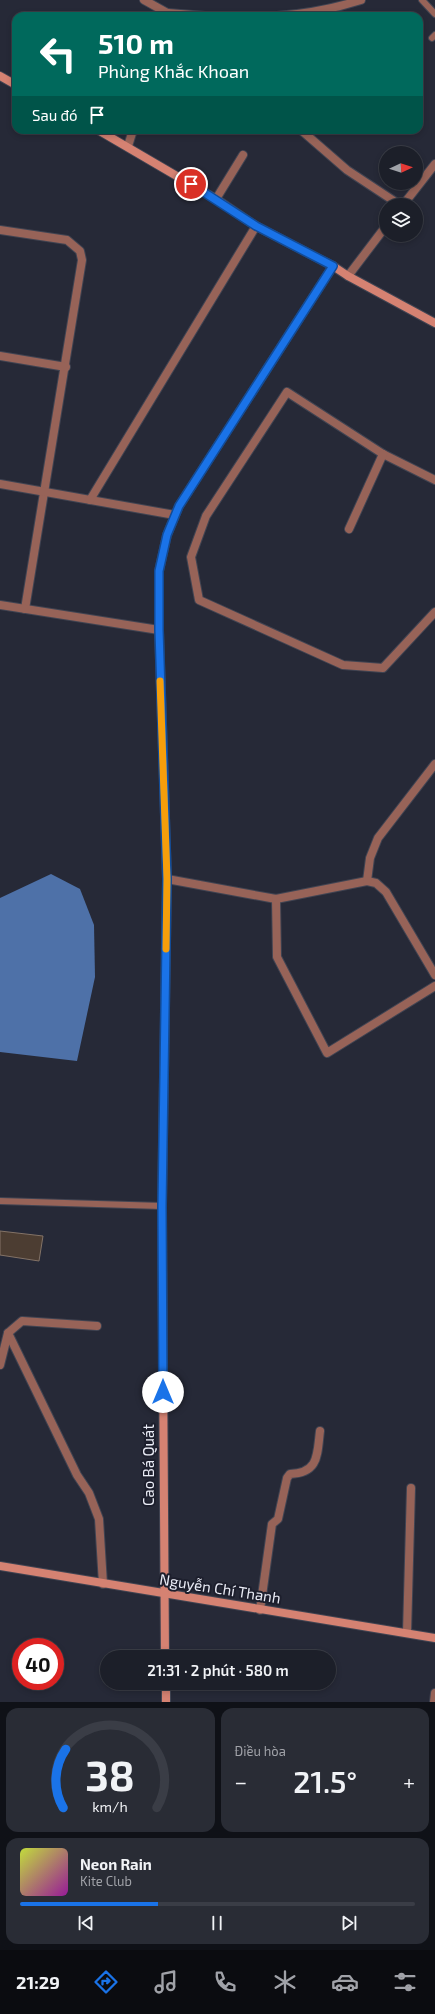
<!DOCTYPE html>
<html lang="vi">
<head>
<meta charset="utf-8">
<style>
	body { margin:0; font-family:"Exo 2",sans-serif; background:#292c35; color:#f1f3f6; height:100vh; display:flex; flex-direction:column; font-size:15px; white-space:nowrap }
	* { box-sizing:border-box; margin:0 }
	p { font-size:13px; color:#a0a2a8 }
	.icon { flex:none; width:22px; height:22px; fill:none; stroke:currentColor; stroke-width:2; stroke-linecap:round; stroke-linejoin:round }
	.map { position:relative; height:1702px; overflow:hidden }
	.details { display:flex; flex-direction:column; gap:6px; padding:6px; background:#0f1117; flex:1 }
	.details>* { flex:none }
	.banner { position:absolute; left:12px; top:12px; width:411px; height:122px; border-radius:12px; box-shadow:0 2px 6px #0003,0 0 0 1px #3a3d46; background:#00695c; color:#fff; overflow:hidden }
	.needle { width:26px; rotate:86deg }
	.tools { position:absolute; left:379px; top:146px; display:grid; gap:8px }
	.tools a { display:grid; place-items:center; width:44px; height:44px; border-radius:50%; background:#1c1f29; box-shadow:0 2px 6px #0003,0 0 0 1px #3a3d46; font-size:20px }
	.speed { position:absolute; left:12px; top:1638px; display:flex; gap:8px; font-size:20px; font-weight:700; text-align:center }
	.speed>* { display:grid; place-content:center; width:52px; height:52px; border-radius:50%; background:#1c1f29; box-shadow:0 2px 6px #0003,0 0 0 1px #3a3d46; line-height:1 }
	.speed .limit { border:6px solid #d22; background:#fff; color:#111 }
	.pin { position:absolute; display:grid; place-items:center; width:34px; height:34px; color:#fff; margin:-17px; border:2px solid #fff; border-radius:50%; box-shadow:0 1px 4px #0007 }
	.me { position:absolute; width:44px; margin:-22px; rotate:0deg; stroke-linejoin:round; filter:drop-shadow(0 0 3px #0008) }
	.turn { display:flex; align-items:center; gap:14px; height:84px; padding:0 20px; font-size:18px }
	.turn .icon { width:52px; height:52px; stroke-width:2.5 }
	.turn b { display:block; font-size:28px; line-height:34px }
	.then { display:flex; align-items:center; height:38px; padding:0 20px; background:#0003; gap:8px; font-size:15px }
	.big { font-size:30px; font-weight:600; line-height:1.1 }
	.details .tile { flex:1; display:flex; flex-direction:column; justify-content:center; gap:6px; min-width:0; padding:0 14px; border-radius:12px; background:#292c35 }
	.details .dial { align-items:center; gap:0 }
	.dial svg { height:104px; overflow:visible; fill:none; stroke:#3a3d46; stroke-width:7; stroke-linecap:round; text-anchor:middle }
	.dial text { fill:#f1f3f6; stroke:none }
	.song { display:flex; align-items:center; gap:12px }
	.cover { width:48px; height:48px; border-radius:6px; background:linear-gradient(135deg,hsl(70 70% 55%),hsl(300 70% 35%)) }
	.played { height:4px; border-radius:2px; background:linear-gradient(90deg,#1a73e8 35%,#3a3d46 35%) }
	.keys { display:flex; justify-content:space-around; direction:ltr }
	.heat { display:flex; justify-content:space-between; align-items:center; font-size:22px; direction:ltr }
	.details .tiles { flex:1; display:grid; gap:6px; grid-template-columns:1fr 1fr }
	.tile:last-child { grid-column:span 2 }
	.trip { position:absolute; left:100px; top:1650px; width:236px; height:40px; border-radius:20px; background:#1c1f29; box-shadow:0 2px 6px #0003,0 0 0 1px #3a3d46; font-weight:600; line-height:40px; text-align:center }
	.tab-bar { display:flex; height:64px; justify-content:space-around; align-items:center; background:#0b0c10; color:#a0a2a8 }
	.tab-bar .icon { width:28px; height:28px }
	.tab-bar .on { color:#1a73e8 }
	.tab-bar b { font-size:18px; color:#f1f3f6 }
	.map>svg:first-child { display:block }
</style>
</head>
<body>
<div class="map">
<svg width="435" height="1702" viewBox="0 0 435 1702">
	<rect width="100%" height="100%" fill="#262937"/>
	<polygon fill="#4e71a8" points="51,874 80,889 94,925 95,977 77,1061 0,1052 0,898"/>
	<polygon fill="#4c3d32" stroke="#837367" points="0,1231 43,1236 39,1261 0,1255"/>
	<g fill="none" stroke-linecap="round" stroke-linejoin="round">
		<defs>
			<g id="lane">
				<polyline points="422,0 435,14"/>
				<polyline points="432,38 435,35"/>
				<polyline points="0,1201 162,1206"/>
			</g>
			<g id="street">
				<polyline points="144,0 171,15"/>
				<polyline points="168,13 205,16"/>
				<path d="M277,16c28,-2 56,-7 84,-16"/>
				<polyline points="301,130 347,170 400,205"/>
				<polyline points="128,146 133,130"/>
				<polyline points="216,199 243,155"/>
				<polyline points="403,205 435,164"/>
				<polyline points="0,230 67,240 80,251 82,260 25,609"/>
				<polyline points="348,276 386,226"/>
				<polyline points="0,356 66,367"/>
				<polyline points="435,480 383,454 287,392 206,516 191,557 199,600 343,665 383,668 435,612"/>
				<polyline points="0,484 175,515"/>
				<polyline points="90,500 256,226"/>
				<polyline points="349,529 383,454"/>
				<polyline points="0,605 159,630"/>
				<polyline points="167,879 276,899 367,881 376,883 386,892 435,975"/>
				<polyline points="367,881 370,858 378,838 435,764"/>
				<polyline points="276,899 277,957 327,1053 435,986"/>
				<polyline points="97,1326 22,1321 8,1333 77,1475 89,1493 99,1519 103,1584"/>
				<polyline points="0,1365 8,1333"/>
				<path d="M260,1610l12,-86 6,-5 9,-41 3,-4c29,-1 27,-19 30,-43"/>
				<polyline points="407,1633 411,1488"/>
				<polyline points="434,1702 435,1693"/>
			</g>
			<g id="secondary">
				<polyline points="0,76 16,85"/>
				<polyline points="98,130 216,199 256,226 333,266 348,276 435,323"/>
				<polyline points="0,1566 435,1638"/>
				<polyline points="165,1657 162,1206 167,879 159,630 159,571 167,535 179,506 333,266"/>
				<polyline points="166,1683 166,1702"/>
			</g>
		</defs>
		<use href="#lane" stroke="#414452" stroke-width="8"/>
		<use href="#street" stroke="#414452" stroke-width="10"/>
		<use href="#secondary" stroke="#414452" stroke-width="10"/>
		<use href="#lane" stroke="#976358" stroke-width="6"/>
		<use href="#street" stroke="#976358" stroke-width="8"/>
		<use href="#secondary" stroke="#d58272" stroke-width="8"/>
	</g>
	<g fill="none" stroke-linecap="round" stroke-linejoin="round">
		<defs>
			<polyline id="route" points="163,1392 162,1206 167,879 159,630 159,571 167,535 179,506 333,266 256,226 191,184"/>
		</defs>
		<use href="#route" stroke="#114b97" stroke-width="10"/>
		<use href="#route" stroke="#1a73e8" stroke-width="7"/>
		<polyline stroke="#f59e0b" stroke-width="7" points="160,681 167,879 166,949"/>
	</g>
	<g text-anchor="middle" stroke-width="4" stroke-linejoin="round" paint-order="stroke">
		<g font-size="15" fill="#e9ebf5" stroke="#1d1f2d">
			<text transform="translate(149 1465) rotate(-90)" y="5">Cao Bá Quát</text>
			<text transform="translate(220 1589) rotate(9)" y="5">Nguyễn Chí Thanh</text>
		</g>
	</g>
</svg>
<div class="tools">
<a><svg class="needle" viewBox="-14 -14 28 28"><path d="M0-13l5 13h-10z" fill="#e53935"/><path d="M0 13l5-13h-10z" fill="#a0a2a8"/></svg></a>
<a><svg class="icon" aria-label="layers" viewBox="0 0 24 24"><path d="M12 4l9 5-9 5-9-5zM3 14l9 5 9-5"/></svg></a>
</div>
<div class="speed"><div class="limit">40</div></div>
<div class="pin" style="left:191px;top:184px;background:#d93025"><svg class="icon" aria-label="arrive" viewBox="0 0 24 24"><path d="M6 21V4h12l-3 4 3 4H6"/></svg></div>
<svg class="me" style="left:163px;top:1392px" viewBox="-20 -20 40 40"><circle r="19" fill="#fff"/><path d="M0-13L10 11 0 6-10 11z" fill="#1a73e8"/></svg>
<div class="trip">21:31 · 2 phút · 580 m</div>
<div class="banner">
<div class="turn"><svg class="icon" aria-label="left" viewBox="0 0 24 24"><path d="M17 20v-9H6M10 6l-5 5 5 5"/></svg><div><b>510 m</b>Phùng Khắc Khoan</div></div>
<div class="then">Sau đó<svg class="icon" aria-label="arrive" viewBox="0 0 24 24"><path d="M6 21V4h12l-3 4 3 4H6"/></svg></div>
</div>
</div>
<section class="details">
<div class="tiles">
<div class="tile dial"><svg viewBox="0 0 100 80">
<path d="M14 69A42 42 0 1 1 86 69"/>
<path d="M14 69A42 42 0 0 1 16 24" stroke="#1a73e8"/>
<text x="50" y="56" font-size="32" font-weight="700">38</text>
<text x="50" y="72" font-size="11">km/h</text>
</svg></div>
<div class="tile"><p>Điều hòa</p>
<div class="heat"><a>−</a><b class="big">21.5°</b><a>+</a></div>
</div>
<div class="tile">
<div class="song"><i class="cover"></i><div><b>Neon Rain</b><p>Kite Club</p></div></div>
<div class="played"></div>
<div class="keys"><svg class="icon" aria-label="previous" viewBox="0 0 24 24"><path d="M18 5L8 12l10 7zM5 5v14"/></svg><svg class="icon" aria-label="pause" viewBox="0 0 24 24"><path d="M8 5v14M16 5v14"/></svg><svg class="icon" aria-label="next" viewBox="0 0 24 24"><path d="M6 5l10 7-10 7zM19 5v14"/></svg></div>
</div>
</div>
</section>
<nav class="tab-bar">
<b>21:29</b>
<svg class="icon on" aria-label="directions" viewBox="0 0 24 24"><path d="M12 3l9 9-9 9-9-9zM9 14v-3h6M13 9l2 2-2 2"/></svg>
<svg class="icon" aria-label="music" viewBox="0 0 24 24"><path d="M9 18V5l10-2v13"/><circle cx="6" cy="18" r="3"/><circle cx="16" cy="16" r="3"/></svg>
<svg class="icon" aria-label="phone" viewBox="0 0 24 24"><path d="M5 4h4l2 5-3 2q2 4 5 5l2-3 5 2v4C11 20 4 13 5 4z"/></svg>
<svg class="icon" aria-label="climate" viewBox="0 0 24 24"><path d="M12 3v18M4 7l16 10M4 17L20 7"/></svg>
<svg class="icon" aria-label="car" viewBox="0 0 24 24"><path d="M5 17H2v-5l4-1 3-4h7l3 4 3 1v5h-3M9 17h6M6 11h13"/><circle cx="7" cy="17" r="2"/><circle cx="17" cy="17" r="2"/></svg>
<svg class="icon" aria-label="filters" viewBox="0 0 24 24"><path d="M4 7h16M4 17h16"/><circle cx="9" cy="7" r="2"/><circle cx="15" cy="17" r="2"/></svg>
</nav>
</body>
</html>
